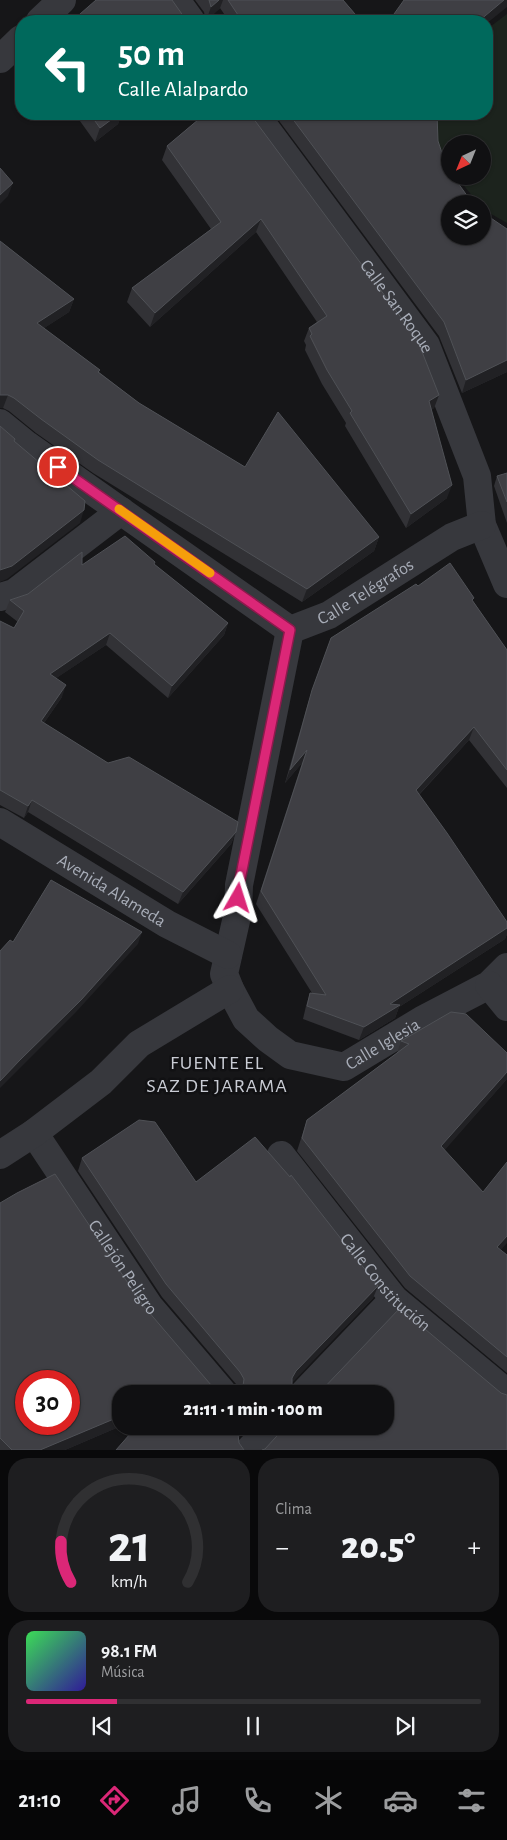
<!DOCTYPE html>
<html lang="es">
<head>
<meta charset="utf-8">
<style>
	body { margin:0; font-family:"Alegreya Sans",sans-serif; background:#1e1e20; color:#f1f3f6; height:100vh; display:flex; flex-direction:column; font-size:19px; white-space:nowrap }
	* { box-sizing:border-box; margin:0 }
	p { font-size:16px; color:#9c9d9f }
	.icon { flex:none; width:28px; height:28px; fill:none; stroke:currentColor; stroke-width:2; stroke-linecap:round; stroke-linejoin:round }
	.map { position:relative; height:1450px; overflow:hidden }
	.sheet { display:flex; flex-direction:column; gap:8px; padding:8px; background:#09090a; flex:1 }
	.sheet>* { flex:none }
	.top-card { position:absolute; left:15px; top:15px; width:478px; height:105px; border-radius:20px; box-shadow:0 1px 4px #0004,0 0 0 1px #303032; background:#00695c; color:#fff; overflow:hidden }
	.needle { width:32px; rotate:223deg }
	.controls { position:absolute; left:441px; top:135px; display:grid; gap:10px }
	.controls a { display:grid; place-items:center; width:50px; height:50px; border-radius:50%; background:#101012; box-shadow:0 1px 4px #0004,0 0 0 1px #303032; font-size:25px }
	.speed { position:absolute; left:15px; top:1370px; display:flex; gap:10px; font-size:25px; font-weight:700; text-align:center }
	.speed>* { display:grid; place-content:center; width:65px; height:65px; border-radius:50%; background:#101012; box-shadow:0 1px 4px #0004,0 0 0 1px #303032; line-height:1 }
	.speed .limit { border:8px solid #d22; background:#fff; color:#111 }
	.pin { position:absolute; display:grid; place-items:center; width:42px; height:42px; color:#fff; margin:-21px; border:2px solid #fff; border-radius:50%; box-shadow:0 1px 5px #0007 }
	.me { position:absolute; width:55px; margin:-28px; rotate:6deg; stroke-linejoin:round; filter:drop-shadow(0 0 4px #0008) }
	.turn { display:flex; align-items:center; gap:18px; height:105px; padding:0 20px; font-size:22px }
	.turn .icon { width:65px; height:65px; stroke-width:2.5 }
	.turn b { display:block; font-size:35px; line-height:42px }
	.big { font-size:38px; font-weight:800; line-height:1.1 }
	.sheet .card { flex:1; display:flex; flex-direction:column; justify-content:center; gap:8px; min-width:0; padding:0 18px; border-radius:20px; background:#1e1e20 }
	.sheet .dial { align-items:center; gap:0 }
	.dial svg { height:130px; overflow:visible; fill:none; stroke:#303032; stroke-width:7; stroke-linecap:round; text-anchor:middle }
	.dial text { fill:#f1f3f6; stroke:none }
	.song { display:flex; align-items:center; gap:15px }
	.cover { width:60px; height:60px; border-radius:8px; background:linear-gradient(135deg,hsl(130 70% 55%),hsl(250 70% 35%)) }
	.played { height:5px; border-radius:2px; background:linear-gradient(90deg,#db2777 20%,#303032 20%) }
	.keys { display:flex; justify-content:space-around; direction:ltr }
	.heat { display:flex; justify-content:space-between; align-items:center; font-size:28px; direction:ltr }
	.sheet .tiles { flex:1; display:grid; gap:8px; grid-template-columns:1fr 1fr }
	.card:last-child { grid-column:span 2 }
	.trip { position:absolute; left:112px; top:1385px; width:282px; height:50px; border-radius:20px; background:#101012; box-shadow:0 1px 4px #0004,0 0 0 1px #303032; font-weight:800; line-height:50px; text-align:center }
	.menu { display:flex; height:80px; justify-content:space-around; align-items:center; background:#060607; color:#9c9d9f }
	.menu .icon { width:35px; height:35px }
	.menu .on { color:#db2777 }
	.menu b { font-size:22px; color:#f1f3f6 }
	.map>svg:first-child { display:block }
</style>
</head>
<body>
<div class="map">
<svg width="507" height="1450" viewBox="0 0 507 1450">
	<rect width="100%" height="100%" fill="#161618"/>
	<polygon fill="#1c231d" points="507,14 507,223 486,211 483,207 482,204 479,204 456,176 482,176 482,144 450,144 450,167 429,137 433,114 486,114 486,30"/>
	<g fill="none" stroke-linecap="round" stroke-linejoin="round">
		<g stroke="#37383d" stroke-width="28">
			<polyline points="176,0 191,21"/>
			<polyline points="40,21 62,0"/>
			<polyline points="0,59 21,39"/>
			<path id="s1" d="M255,114l171,231 51,131 5,49 25,59"/>
			<polyline points="0,423 27,445 290,630"/>
			<polyline points="0,597 14,593 121,511"/>
			<path id="s2" d="M290,630l-51,255 -1,27 -14,62 6,15 16,30 22,20 22,16 54,12 78,-47 67,-35 18,-18"/>
			<path id="s3" d="M290,630l39,-15 123,-78 30,-12"/>
			<path id="s4" d="M0,822l167,102 61,31"/>
			<polyline points="489,985 507,1007"/>
			<path id="s5" d="M34,1133l115,173 75,88"/>
			<polyline points="0,1155 34,1133 101,1082 139,1044 230,989"/>
			<path id="s6" d="M281,1155l113,144 113,94"/>
			<polyline points="303,1394 394,1299"/>
			<polyline points="249,1450 272,1426"/>
		</g>
	</g>
	<g fill="#323236">
		<polygon points="195,0 343,0 361,21 229,21 220,8 206,21 204,12"/>
		<polygon points="75,114 122,114 118,124 95,142"/>
		<polygon points="205,114 439,395 434,408 431,410 447,498 406,528 345,426 346,423 322,384 305,350 306,345 304,341 309,328 317,322 256,232 150,327 127,302 132,288 211,229 162,160 167,146"/>
		<polygon points="274,114 437,114 438,141 450,204 507,229 507,372 462,393 439,336"/>
		<polygon points="0,241 74,299 69,312 44,328 100,370 99,372 139,403 245,467 379,537 374,551 302,602 93,473 36,433 9,411 3,408 0,408"/>
		<polygon points="507,473 507,523 494,486 497,476"/>
		<polygon points="82,565 155,565 228,623 224,635 168,698 106,645 56,678 62,697 44,723 108,763 236,832 231,844 178,904 28,812 24,818 0,805 0,621 14,628 18,622 5,612 10,600 28,594"/>
		<polygon points="418,586 473,601 507,650 507,788 469,740 419,795 507,922 507,934 505,939 399,1007 395,1018 359,1040 303,1019 306,1006 310,993 312,993 256,904 302,763 285,783 308,703 331,638"/>
		<polygon points="401,1041 507,1053 507,1079 444,1150 483,1192 501,1250 507,1255 507,1373 405,1288 297,1151 307,1120 397,1053"/>
		<polygon points="82,1158 196,1182 378,1286 373,1298 292,1382 292,1386 297,1393 239,1393 239,1392 236,1384 162,1297 78,1171"/>
		<polygon points="0,1203 121,1394 121,1426 65,1450 0,1450"/>
	</g>
	<g fill="#212124">
		<polygon points="219,0 223,0 220,8 206,21 211,7"/>
		<polygon points="504,0 507,0 507,7 486,24 486,21 479,21"/>
		<polygon points="119,114 122,114 118,124 95,142 100,128"/>
		<polygon points="13,183 8,196 0,204 0,195"/>
		<polygon points="261,219 256,232 150,327 155,313"/>
		<polygon points="74,299 69,312 32,336 37,323"/>
		<polygon points="507,360 507,372 462,393 466,380"/>
		<polygon points="0,395 8,395 3,408 0,408"/>
		<polygon points="439,395 434,408 424,415 429,401"/>
		<polygon points="452,485 447,498 406,528 411,514"/>
		<polygon points="84,510 80,523 7,579 0,582 0,570"/>
		<polygon points="379,537 374,551 302,602 307,589"/>
		<polygon points="228,623 224,635 168,698 172,686"/>
		<polygon points="110,633 106,645 46,685 50,674"/>
		<polygon points="66,685 62,697 37,733 41,721"/>
		<polygon points="474,727 469,740 411,803 416,790"/>
		<polygon points="307,750 302,763 285,783 290,770"/>
		<polygon points="32,800 28,812 24,818 28,806"/>
		<polygon points="236,832 231,844 178,904 183,892"/>
		<polygon points="507,928 507,934 505,939 399,1007 395,1018 359,1040 364,1027 390,1004"/>
		<polygon points="142,932 138,944 76,1012 0,1088 0,1081"/>
		<polygon points="507,1072 507,1079 437,1159 441,1146"/>
		<polygon points="507,1236 507,1243 493,1259 497,1247"/>
		<polygon points="378,1286 373,1298 292,1383 292,1378 296,1371"/>
		<polygon points="121,1416 121,1426 65,1450 40,1450"/>
		<polygon points="243,1426 250,1426 238,1439 238,1434"/>
	</g>
	<g fill="#3f3f44" stroke="#4f5156" fill-rule="evenodd">
		<polygon points="96,0 172,0 184,17 189,21 72,21"/>
		<polygon points="209,0 219,0 211,7"/>
		<polygon points="228,0 343,0 361,21 242,21"/>
		<polygon points="404,0 504,0 479,21 389,21"/>
		<polygon points="90,114 119,114 100,128"/>
		<polygon points="205,114 250,114 417,339 439,395 429,401 452,485 411,514 350,413 352,411 327,370 310,336 312,334 309,328 327,316 261,219 155,313 132,288 221,222 167,146"/>
		<polygon points="289,114 437,114 438,141 444,159 450,172 450,176 453,176 473,204 450,204 450,236 482,236 482,212 507,229 507,360 466,380 444,322"/>
		<polygon points="0,168 13,183 0,195"/>
		<polygon points="0,241 74,299 37,323 100,370 98,372 139,403 245,467 278,412 379,537 307,589 98,460 41,419 14,398 8,395 0,395"/>
		<polygon points="0,426 15,439 14,441 85,501 84,510 12,566 0,570"/>
		<polygon points="507,473 507,502 497,476"/>
		<polygon points="125,536 155,562 154,564 228,623 172,686 110,633 50,674 66,685 41,721 108,763 129,757 238,822 236,832 183,892 32,800 28,806 0,790 0,621 14,628 24,611 10,600 28,594 82,552 82,565"/>
		<polygon points="450,563 474,598 472,600 507,650 507,770 474,727 416,790 447,833 507,922 507,928 390,1004 400,1005 364,1027 307,1006 310,993 326,995 261,891 307,750 290,770 312,690 331,638 416,584 418,586"/>
		<polygon points="51,880 142,932 81,1000 20,1060 0,1081 0,951 10,940 13,942"/>
		<polygon points="451,1012 466,1014 507,1053 507,1072 441,1146 483,1192 507,1162 507,1236 497,1247 507,1255 507,1357 410,1276 302,1138 307,1120 409,1044 401,1041"/>
		<polygon points="139,1120 155,1122 196,1182 255,1137 290,1177 291,1175 378,1286 296,1371 292,1378 292,1386 298,1394 238,1394 243,1386 244,1379 240,1372 166,1284 82,1158"/>
		<path d="M55,1174l87,130 75,88 2,2h-98v22l-81,34h-28l-12,-12v-235l17,-10zM26,1381h43v43h-43z"/>
		<polygon points="400,1308 501,1393 507,1395 507,1450 262,1450 265,1449 286,1426 386,1426 386,1394 317,1394 319,1393"/>
		<polygon points="137,1426 243,1426 238,1434 239,1443 244,1450 116,1450"/>
	</g>
	<g fill="none" stroke-linecap="round" stroke-linejoin="round">
		<defs>
			<polyline id="route" points="58,467 290,630 239,885 238,898"/>
		</defs>
		<use href="#route" stroke="#8e194d" stroke-width="12"/>
		<use href="#route" stroke="#db2777" stroke-width="9"/>
		<polyline stroke="#f59e0b" stroke-width="9" points="119,509 210,573"/>
	</g>
	<g text-anchor="middle" stroke-width="5" stroke-linejoin="round" paint-order="stroke">
		<g font-size="18" fill="#a8adb8" stroke="#111113">
			<text dy="6" stroke="none"><textPath href="#s1" startOffset="239">Calle San Roque</textPath></text>
			<text dy="6" stroke="none"><textPath href="#s3" startOffset="85">Calle Telégrafos</textPath></text>
			<text dy="6" stroke="none"><textPath href="#s4" startOffset="131">Avenida Alameda</textPath></text>
			<text dy="6" stroke="none"><textPath href="#s2" startOffset="558">Calle Iglesia</textPath></text>
			<text dy="6" stroke="none"><textPath href="#s5" startOffset="161">Callejón Peligro</textPath></text>
			<text dy="6" stroke="none"><textPath href="#s6" startOffset="165">Calle Constitución</textPath></text>
		</g>
		<g font-size="20" letter-spacing="1" fill="#c9ccd4" stroke="#111113">
			<text x="217" y="1069">FUENTE EL<tspan x="217" dy="23">SAZ DE JARAMA</tspan></text>
		</g>
	</g>
</svg>
<div class="controls">
<a><svg class="needle" viewBox="-14 -14 28 28"><path d="M0-13l5 13h-10z" fill="#e53935"/><path d="M0 13l5-13h-10z" fill="#9c9d9f"/></svg></a>
<a><svg class="icon" aria-label="layers" viewBox="0 0 24 24"><path d="M12 4l9 5-9 5-9-5zM3 14l9 5 9-5"/></svg></a>
</div>
<div class="speed"><div class="limit">30</div></div>
<div class="pin" style="left:58px;top:467px;background:#d93025"><svg class="icon" aria-label="arrive" viewBox="0 0 24 24"><path d="M6 21V4h12l-3 4 3 4H6"/></svg></div>
<svg class="me" style="left:238px;top:898px" viewBox="-20 -20 40 40"><path d="M0-17L14 15 0 8-14 15z" fill="#db2777" stroke="#fff" stroke-width="4"/></svg>
<div class="trip">21:11 · 1 min · 100 m</div>
<div class="top-card">
<div class="turn"><svg class="icon" aria-label="left" viewBox="0 0 24 24"><path d="M17 20v-9H6M10 6l-5 5 5 5"/></svg><div><b>50 m</b>Calle Alalpardo</div></div>
</div>
</div>
<section class="sheet">
<div class="tiles">
<div class="card dial"><svg viewBox="0 0 100 80">
<path d="M14 69A42 42 0 1 1 86 69"/>
<path d="M14 69A42 42 0 0 1 8 44" stroke="#db2777"/>
<text x="50" y="56" font-size="32" font-weight="700">21</text>
<text x="50" y="72" font-size="11">km/h</text>
</svg></div>
<div class="card"><p>Clima</p>
<div class="heat"><a>−</a><b class="big">20.5°</b><a>+</a></div>
</div>
<div class="card">
<div class="song"><i class="cover"></i><div><b>98.1 FM</b><p>Música</p></div></div>
<div class="played"></div>
<div class="keys"><svg class="icon" aria-label="previous" viewBox="0 0 24 24"><path d="M18 5L8 12l10 7zM5 5v14"/></svg><svg class="icon" aria-label="pause" viewBox="0 0 24 24"><path d="M8 5v14M16 5v14"/></svg><svg class="icon" aria-label="next" viewBox="0 0 24 24"><path d="M6 5l10 7-10 7zM19 5v14"/></svg></div>
</div>
</div>
</section>
<nav class="menu">
<b>21:10</b>
<svg class="icon on" aria-label="directions" viewBox="0 0 24 24"><path d="M12 3l9 9-9 9-9-9zM9 14v-3h6M13 9l2 2-2 2"/></svg>
<svg class="icon" aria-label="music" viewBox="0 0 24 24"><path d="M9 18V5l10-2v13"/><circle cx="6" cy="18" r="3"/><circle cx="16" cy="16" r="3"/></svg>
<svg class="icon" aria-label="phone" viewBox="0 0 24 24"><path d="M5 4h4l2 5-3 2q2 4 5 5l2-3 5 2v4C11 20 4 13 5 4z"/></svg>
<svg class="icon" aria-label="climate" viewBox="0 0 24 24"><path d="M12 3v18M4 7l16 10M4 17L20 7"/></svg>
<svg class="icon" aria-label="car" viewBox="0 0 24 24"><path d="M5 17H2v-5l4-1 3-4h7l3 4 3 1v5h-3M9 17h6M6 11h13"/><circle cx="7" cy="17" r="2"/><circle cx="17" cy="17" r="2"/></svg>
<svg class="icon" aria-label="filters" viewBox="0 0 24 24"><path d="M4 7h16M4 17h16"/><circle cx="9" cy="7" r="2"/><circle cx="15" cy="17" r="2"/></svg>
</nav>
</body>
</html>
